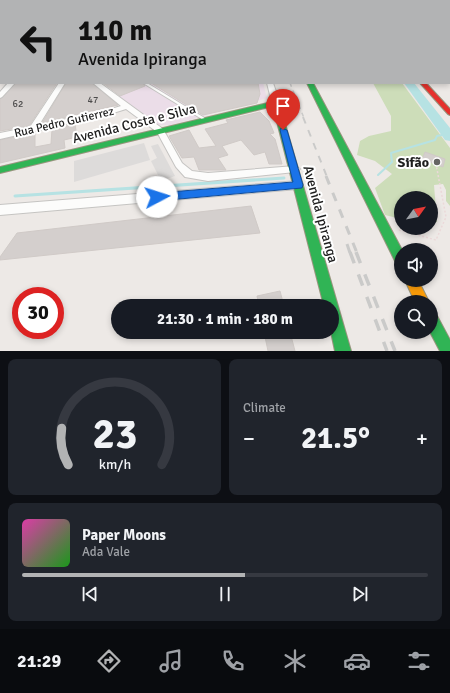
<!DOCTYPE html>
<html lang="en">
<head>
<meta charset="utf-8">
<style>
	body { margin:0; font-family:Signika,sans-serif; background:#20242c; color:#f1f3f6; height:100vh; display:flex; flex-direction:column; font-size:15px; white-space:nowrap }
	* { box-sizing:border-box; margin:0 }
	p { font-size:13px; color:#9ea1a6 }
	.icon { flex:none; width:22px; height:22px; fill:none; stroke:currentColor; stroke-width:2; stroke-linecap:round; stroke-linejoin:round }
	.map { position:relative; height:351px; overflow:hidden }
	.details { display:flex; flex-direction:column; gap:8px; padding:8px; background:#0d0f14; flex:1 }
	.details>* { flex:none }
	.hud { position:absolute; left:0px; top:0px; width:450px; height:84px; box-shadow:0 2px 6px #0003; background:#b2b3b4; color:#111; overflow:hidden }
	.needle { width:26px; rotate:57deg }
	.tools { position:absolute; left:394px; top:191px; display:grid; gap:8px }
	.tools a { display:grid; place-items:center; width:44px; height:44px; border-radius:50%; background:#171b24; box-shadow:0 2px 6px #0003; font-size:20px }
	.speed { position:absolute; left:12px; top:287px; display:flex; gap:8px; font-size:20px; font-weight:700; text-align:center }
	.speed>* { display:grid; place-content:center; width:52px; height:52px; border-radius:50%; background:#171b24; box-shadow:0 2px 6px #0003; line-height:1 }
	.speed .limit { border:6px solid #d22; background:#fff; color:#111 }
	.pin { position:absolute; display:grid; place-items:center; width:34px; height:34px; color:#fff; margin:-41px -17px; border-radius:50% 50% 50% 0; rotate:-45deg; box-shadow:0 0 4px #0007 }
	.pin .icon { rotate:45deg }
	.me { position:absolute; width:44px; margin:-22px; rotate:85deg; stroke-linejoin:round; filter:drop-shadow(0 0 3px #0008) }
	.turn { display:flex; align-items:center; gap:14px; height:84px; padding:0 12px; font-size:18px }
	.turn .icon { width:52px; height:52px; stroke-width:2.5 }
	.turn b { display:block; font-size:28px; line-height:34px }
	.big { font-size:30px; font-weight:700; line-height:1.1 }
	.details .widget { flex:1; display:flex; flex-direction:column; justify-content:center; gap:6px; min-width:0; padding:0 14px; border-radius:8px; background:#20242c }
	.details .dial { align-items:center; gap:0 }
	.dial svg { height:104px; overflow:visible; fill:none; stroke:#363941; stroke-width:7; stroke-linecap:round; text-anchor:middle }
	.dial text { fill:#f1f3f6; stroke:none }
	.song { display:flex; align-items:center; gap:12px }
	.cover { width:48px; height:48px; border-radius:6px; background:linear-gradient(135deg,hsl(320 70% 55%),hsl(120 70% 35%)) }
	.played { height:4px; border-radius:2px; background:linear-gradient(90deg,#b2b3b4 55%,#363941 55%) }
	.keys { display:flex; justify-content:space-around; direction:ltr }
	.heat { display:flex; justify-content:space-between; align-items:center; font-size:22px; direction:ltr }
	.details .tiles { flex:1; display:grid; gap:8px; grid-template-columns:1fr 1fr }
	.widget:last-child { grid-column:span 2 }
	.trip { position:absolute; left:111px; top:299px; width:228px; height:40px; border-radius:20px; background:#171b24; box-shadow:0 2px 6px #0003; font-weight:700; line-height:40px; text-align:center }
	.dock { display:flex; height:64px; justify-content:space-around; align-items:center; background:#090b0e; color:#9ea1a6 }
	.dock .icon { width:28px; height:28px }
	.dock .on { color:#b2b3b4 }
	.dock b { font-size:18px; color:#f1f3f6 }
	.map>svg:first-child { display:block }
</style>
</head>
<body>
<div class="map">
<svg width="450" height="351" viewBox="0 0 450 351">
	<rect width="100%" height="100%" fill="#ede9e6"/>
	<polygon fill="#ebdde8" points="133,83 263,83 267,98 171,125 158,125 118,96 139,88"/>
	<polygon fill="#cdddb9" points="373,83 402,83 450,148 450,206 446,201 446,190 443,184 434,185 437,222 431,223 431,198 401,198 401,219 385,215 375,188 392,174 375,161 357,155 360,141 369,136 391,131 391,116"/>
	<g fill="#dddbda">
		<polygon points="144,143 150,160 74,182 74,161"/>
		<polygon points="158,144 175,176 161,181 151,161 157,158 151,146"/>
	</g>
	<g fill="none" stroke-linecap="round" stroke-linejoin="round">
		<polyline stroke="#b6e2e3" stroke-width="2" points="378,175 392,162 391,153 435,140 437,136 447,134"/>
		<polyline stroke="#b6e2e3" stroke-width="3" points="15,196 284,178"/>
		<polygon fill="#b6e2e3" fill-rule="evenodd" points="404,83 414,83 450,128 450,141 445,140"/>
	</g>
	<g fill="#d4cfcd" stroke="#d0cac7">
		<polygon points="16,83 57,83 29,126 0,131 0,99"/>
		<polygon points="66,83 92,83 118,105 42,123"/>
		<polygon points="103,83 142,83 145,86 120,96"/>
		<polygon points="151,83 258,83 260,94 257,103 203,115"/>
		<polygon points="260,112 269,121 274,133 270,134 275,139 282,164 269,164 265,152 254,155 241,140 222,146 228,155 218,158 226,170 199,170 194,157 182,158 169,136 189,130 199,148 216,146 205,129 228,123 226,120"/>
		<polygon points="75,124 77,137 64,140 65,148 0,163 0,140 35,133 35,147 51,144 52,129"/>
		<polygon points="425,152 445,159 443,167 422,159"/>
		<polygon points="251,206 260,233 0,260 0,257 17,233"/>
		<polygon points="280,291 284,306 259,306 257,296"/>
		<polygon points="264,332 290,332 295,351 268,351"/>
	</g>
	<g fill="none" stroke-linecap="round" stroke-linejoin="round">
		<defs>
			<g id="lane">
				<rect x="449" y="53" width="1" height="2"/>
				<polygon points="143,83 147,83 208,120 206,121 205,121"/>
			</g>
			<g id="street">
				<rect x="0" y="36" width="1" height="2"/>
				<polygon points="1,49 1,53 0,54 0,50"/>
				<polygon points="8,83 15,83 2,97 0,98 0,92"/>
				<polygon points="59,83 65,83 39,125 108,110 121,106 93,83 100,83 163,129 182,163 192,171 208,173 295,166 300,169 295,172 208,181 185,177 176,167 157,132 126,109 110,114 0,139 0,133 30,127"/>
				<polygon points="267,83 273,83 280,103 279,105 272,103"/>
				<polygon points="298,181 302,182 303,185 302,188 298,189 0,215 0,205"/>
			</g>
			<g id="fast">
				<polygon points="307,83 313,83 402,250 401,267 397,265"/>
				<polygon points="276,101 279,103 351,351 335,351 331,332 332,332 332,306 324,306 273,106 0,173 0,167"/>
				<polygon points="431,312 436,314 450,340 450,351 440,351 430,332"/>
			</g>
			<polygon id="slow" points="405,280 418,280 429,302 415,302"/>
			<polygon id="jam" points="420,83 426,83 450,109 450,115 448,114"/>
		</defs>
		<use href="#lane" stroke="#c5c4c2" stroke-width="2"/>
		<use href="#street" stroke="#c5c4c2" stroke-width="2"/>
		<use href="#fast" stroke="#98957e" stroke-width="2"/>
		<use href="#slow" stroke="#98957e" stroke-width="2"/>
		<use href="#jam" stroke="#98957e" stroke-width="2"/>
		<polyline stroke="#ebd8d9" stroke-width="1.5" stroke-dasharray="2 2" stroke-linecap="butt" points="399,230 436,240 446,217 436,164"/>
		<use href="#lane" fill="#fcfcfb" fill-rule="evenodd"/>
		<use href="#street" fill="#fcfcfb" fill-rule="evenodd"/>
		<use href="#fast" fill="#30b455" fill-rule="evenodd"/>
		<use href="#slow" fill="#ff9f0a" fill-rule="evenodd"/>
		<use href="#jam" fill="#e5322d" fill-rule="evenodd"/>
		<polyline stroke="#cacac9" stroke-width="1.5" stroke-dasharray="4 4" stroke-linecap="butt" points="290,83 304,118"/>
		<polyline stroke="#cacac9" stroke-width="2" stroke-dasharray="7 7" stroke-linecap="butt" points="303,117 327,177"/>
		<g stroke="#cacac9" stroke-width="3" stroke-dasharray="9 9" stroke-linecap="butt">
			<polyline points="326,176 357,253"/>
			<polyline points="347,244 350,253"/>
		</g>
		<g stroke="#cacac9" stroke-width="3.5" stroke-dasharray="12 12" stroke-linecap="butt">
			<polyline points="350,252 387,351"/>
			<polyline points="356,252 395,351"/>
		</g>
	</g>
	<linearGradient id="sky" x2="0" y2="1"><stop stop-color="#94c6e6"/><stop offset="0.42" stop-color="#f7f5f4"/><stop offset="1" stop-color="#f7f5f4" stop-opacity="0"/></linearGradient>
	<rect width="450" height="85" fill="url(#sky)"/>
	<polygon fill="#1a73e8" stroke="#114b97" points="281,128 287,130 303,185 302,188 157,201 154,200 152,197 157,193 293,182 280,130"/>
	<circle fill="#666564" stroke="#fff" stroke-width="1.5" cx="437" cy="162" r="4"/>
	<g text-anchor="middle" stroke-width="4" stroke-linejoin="round" paint-order="stroke">
		<g font-size="10" fill="#4c4b4b">
			<text x="93" y="103">47</text>
			<text x="18" y="107">62</text>
		</g>
		<g font-size="12" fill="#1e1e1e" stroke="#fff">
			<text transform="translate(64 122) rotate(-13)" y="4">Rua Pedro Gutierrez</text>
		</g>
		<g font-size="14" fill="#1e1e1e" stroke="#fff">
			<text transform="translate(134 123) rotate(-14)" y="5">Avenida Costa e Silva</text>
			<text transform="translate(321 214) rotate(75)" y="5">Avenida Ipiranga</text>
		</g>
		<g font-size="14" font-weight="bold" fill="#1e1e1e" stroke="#fff" text-anchor="end">
			<text x="429" y="167">Sifão</text>
		</g>
	</g>
</svg>
<div class="tools">
<a><svg class="needle" viewBox="-14 -14 28 28"><path d="M0-13l5 13h-10z" fill="#e53935"/><path d="M0 13l5-13h-10z" fill="#9ea1a6"/></svg></a>
<a><svg class="icon" aria-label="sound" viewBox="0 0 24 24"><path d="M4 9h4l5-4v14l-5-4H4zM17 9q2 3 0 6"/></svg></a>
<a><svg class="icon" aria-label="search" viewBox="0 0 24 24"><circle cx="10" cy="10" r="6"/><path d="M15 15l6 6"/></svg></a>
</div>
<div class="speed"><div class="limit">30</div></div>
<div class="pin" style="left:283px;top:130px;background:#d93025"><svg class="icon" aria-label="arrive" viewBox="0 0 24 24"><path d="M6 21V4h12l-3 4 3 4H6"/></svg></div>
<svg class="me" style="left:157px;top:197px" viewBox="-20 -20 40 40"><circle r="19" fill="#fff"/><path d="M0-13L10 11 0 6-10 11z" fill="#1a73e8"/></svg>
<div class="trip">21:30 · 1 min · 180 m</div>
<div class="hud">
<div class="turn"><svg class="icon" aria-label="left" viewBox="0 0 24 24"><path d="M17 20v-9H6M10 6l-5 5 5 5"/></svg><div><b>110 m</b>Avenida Ipiranga</div></div>
</div>
</div>
<section class="details">
<div class="tiles">
<div class="widget dial"><svg viewBox="0 0 100 80">
<path d="M14 69A42 42 0 1 1 86 69"/>
<path d="M14 69A42 42 0 0 1 9 41" stroke="#b2b3b4"/>
<text x="50" y="56" font-size="32" font-weight="700">23</text>
<text x="50" y="72" font-size="11">km/h</text>
</svg></div>
<div class="widget"><p>Climate</p>
<div class="heat"><a>−</a><b class="big">21.5°</b><a>+</a></div>
</div>
<div class="widget">
<div class="song"><i class="cover"></i><div><b>Paper Moons</b><p>Ada Vale</p></div></div>
<div class="played"></div>
<div class="keys"><svg class="icon" aria-label="previous" viewBox="0 0 24 24"><path d="M18 5L8 12l10 7zM5 5v14"/></svg><svg class="icon" aria-label="pause" viewBox="0 0 24 24"><path d="M8 5v14M16 5v14"/></svg><svg class="icon" aria-label="next" viewBox="0 0 24 24"><path d="M6 5l10 7-10 7zM19 5v14"/></svg></div>
</div>
</div>
</section>
<nav class="dock">
<b>21:29</b>
<svg class="icon on" aria-label="directions" viewBox="0 0 24 24"><path d="M12 3l9 9-9 9-9-9zM9 14v-3h6M13 9l2 2-2 2"/></svg>
<svg class="icon" aria-label="music" viewBox="0 0 24 24"><path d="M9 18V5l10-2v13"/><circle cx="6" cy="18" r="3"/><circle cx="16" cy="16" r="3"/></svg>
<svg class="icon" aria-label="phone" viewBox="0 0 24 24"><path d="M5 4h4l2 5-3 2q2 4 5 5l2-3 5 2v4C11 20 4 13 5 4z"/></svg>
<svg class="icon" aria-label="climate" viewBox="0 0 24 24"><path d="M12 3v18M4 7l16 10M4 17L20 7"/></svg>
<svg class="icon" aria-label="car" viewBox="0 0 24 24"><path d="M5 17H2v-5l4-1 3-4h7l3 4 3 1v5h-3M9 17h6M6 11h13"/><circle cx="7" cy="17" r="2"/><circle cx="17" cy="17" r="2"/></svg>
<svg class="icon" aria-label="filters" viewBox="0 0 24 24"><path d="M4 7h16M4 17h16"/><circle cx="9" cy="7" r="2"/><circle cx="15" cy="17" r="2"/></svg>
</nav>
</body>
</html>
